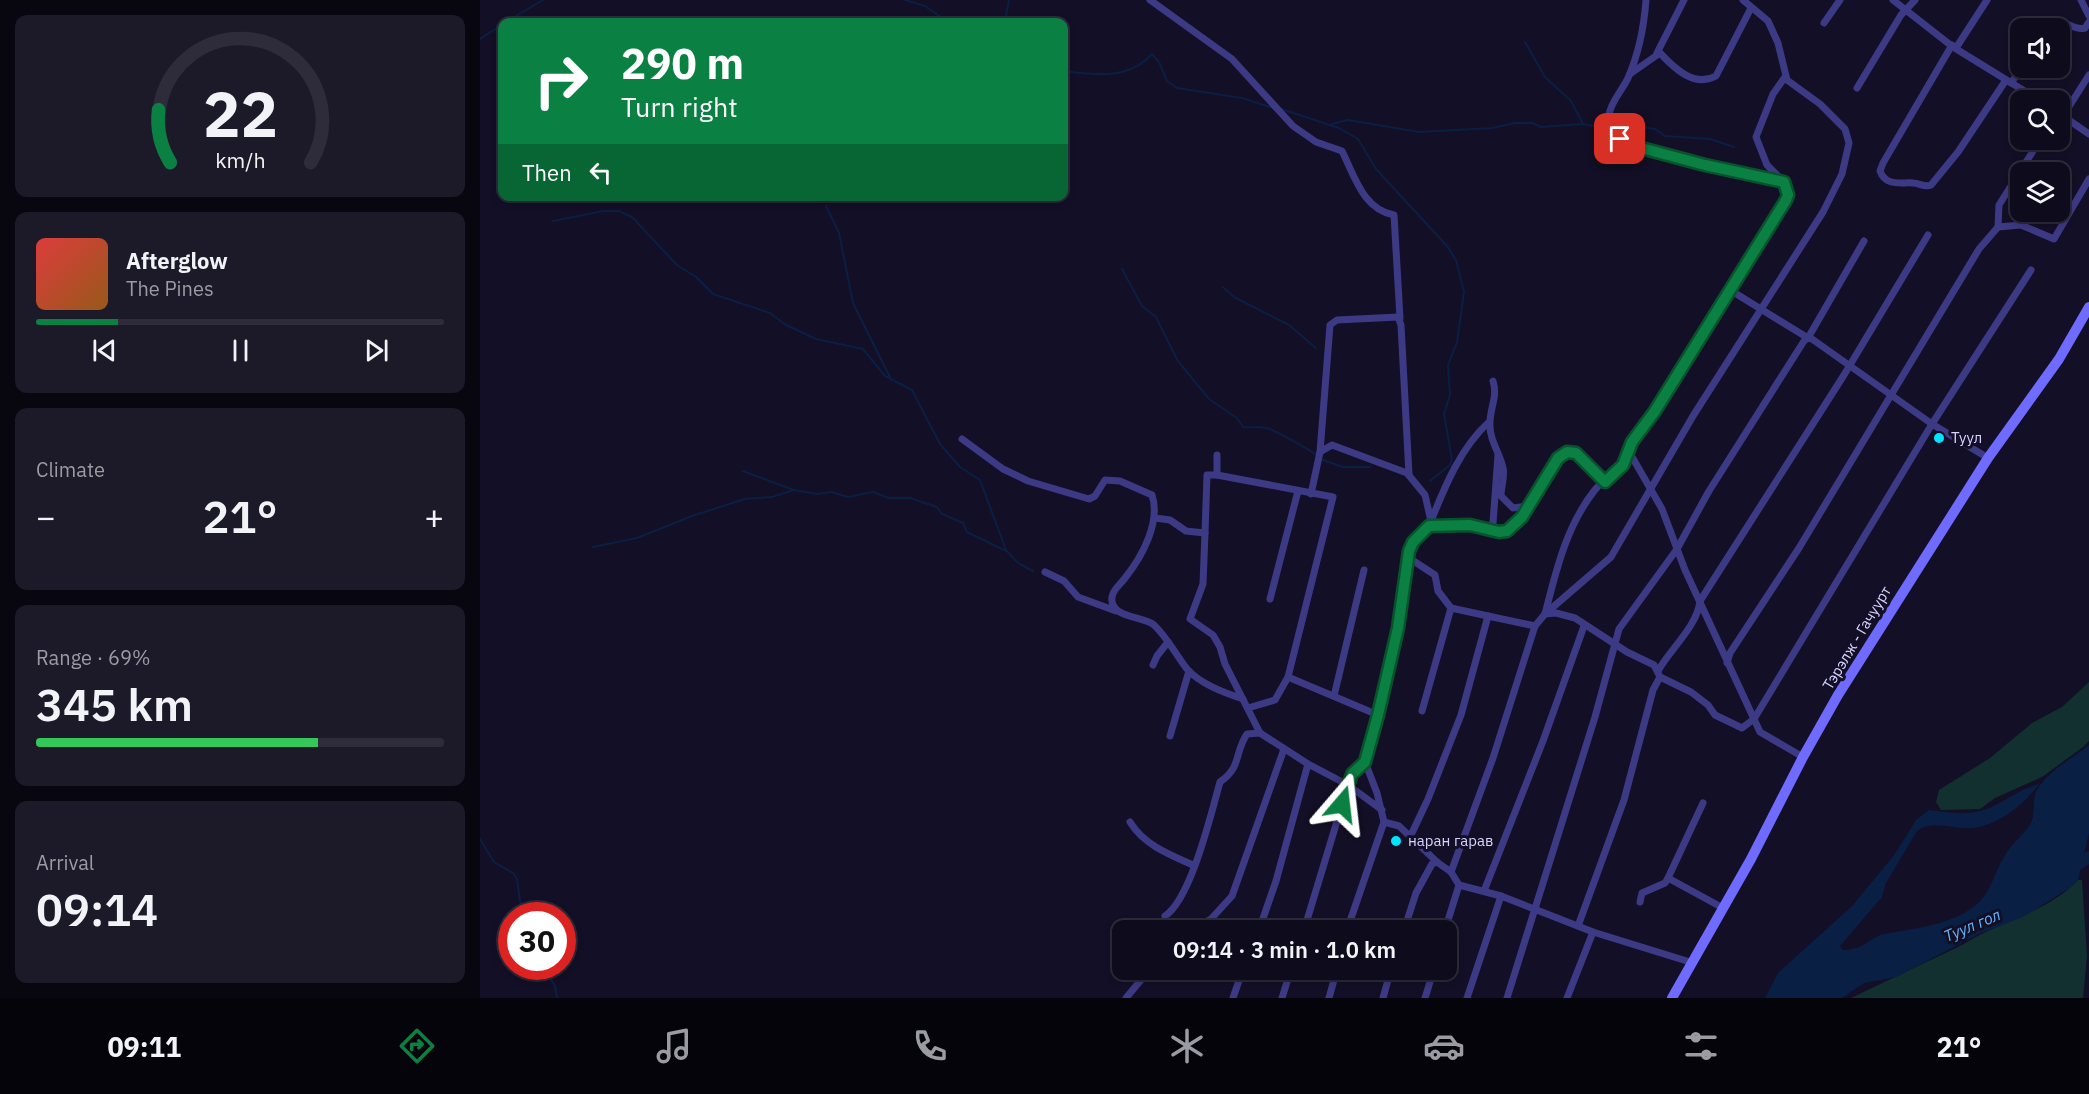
<!DOCTYPE html>
<html lang="en">
<head>
<meta charset="utf-8">
<style>
	body { margin:0; font-family:"IBM Plex Sans",sans-serif; background:#1c1929; color:#f1f3f6; height:100vh; display:flex; flex-direction:column; font-size:22px; white-space:nowrap }
	* { box-sizing:border-box; margin:0 }
	p { font-size:20px; color:#9b9ba3 }
	.icon { flex:none; width:33px; height:33px; fill:none; stroke:currentColor; stroke-width:2; stroke-linecap:round; stroke-linejoin:round }
	.map { position:relative; flex:1; overflow:hidden }
	.sheet { display:flex; flex-direction:column; gap:15px; padding:15px; background:#08060f; width:480px }
	.sheet>* { flex:none }
	.top-card { position:absolute; left:18px; top:18px; width:570px; height:183px; border-radius:12px; box-shadow:0 3px 9px #0003,0 0 0 2px #2e2b3b; background:#0b8043; color:#fff; overflow:hidden }
	.controls { position:absolute; left:1530px; top:18px; display:grid; gap:12px }
	.controls a { display:grid; place-items:center; width:60px; height:60px; border-radius:12px; background:#0e0b1c; box-shadow:0 3px 9px #0003,0 0 0 2px #2e2b3b; font-size:30px }
	.speed { position:absolute; left:18px; top:902px; display:flex; gap:12px; font-size:30px; font-weight:700; text-align:center }
	.speed>* { display:grid; place-content:center; width:78px; height:78px; border-radius:50%; background:#0e0b1c; box-shadow:0 3px 9px #0003,0 0 0 2px #2e2b3b; line-height:1 }
	.speed .limit { border:9px solid #d22; background:#fff; color:#111 }
	.pin { position:absolute; display:grid; place-items:center; width:51px; height:51px; color:#fff; margin:-26px; border-radius:12px; box-shadow:0 3px 9px #0006 }
	.me { position:absolute; width:66px; margin:-33px; rotate:17deg; stroke-linejoin:round; filter:drop-shadow(0 0 4px #0008) }
	.turn { display:flex; align-items:center; gap:21px; height:126px; padding:0 24px; font-size:27px }
	.turn .icon { width:78px; height:78px; stroke-width:2.5 }
	.turn b { display:block; font-size:42px; line-height:51px }
	.then { display:flex; align-items:center; height:57px; padding:0 24px; background:#0003; gap:12px; font-size:22px }
	.big { font-size:45px; font-weight:600; line-height:1.1 }
	.sheet .widget { flex:1; display:flex; flex-direction:column; justify-content:center; gap:9px; min-width:0; padding:0 21px; border-radius:12px; background:#1c1929 }
	.sheet .dial { align-items:center; gap:0 }
	.dial svg { height:156px; overflow:visible; fill:none; stroke:#2e2b3b; stroke-width:7; stroke-linecap:round; text-anchor:middle }
	.dial text { fill:#f1f3f6; stroke:none }
	.song { display:flex; align-items:center; gap:18px }
	.cover { width:72px; height:72px; border-radius:9px; background:linear-gradient(135deg,hsl(0 70% 55%),hsl(30 70% 35%)) }
	.played { height:6px; border-radius:3px; background:linear-gradient(90deg,#0b8043 20%,#2e2b3b 20%) }
	.keys { display:flex; justify-content:space-around; direction:ltr }
	.heat { display:flex; justify-content:space-between; align-items:center; font-size:33px; direction:ltr }
	.charge { height:9px; border-radius:4px; background:linear-gradient(90deg,#34c759 69%,#2e2b3b 0) }
	.trip { position:absolute; left:632px; top:920px; width:345px; height:60px; border-radius:12px; background:#0e0b1c; box-shadow:0 3px 9px #0003,0 0 0 2px #2e2b3b; font-weight:600; line-height:60px; text-align:center }
	.tabs { display:flex; height:96px; justify-content:space-around; align-items:center; background:#06040b; color:#9b9ba3 }
	.tabs .icon { width:42px; height:42px }
	.tabs .on { color:#0b8043 }
	.tabs b { font-size:27px; color:#f1f3f6 }
	main { display:flex; flex:1; min-height:0 }
	.map>svg:first-child { display:block }
</style>
</head>
<body>
<main>
<section class="sheet">
<div class="widget dial"><svg viewBox="0 0 100 80">
<path d="M14 69A42 42 0 1 1 86 69"/>
<path d="M14 69A42 42 0 0 1 8 42" stroke="#0b8043"/>
<text x="50" y="56" font-size="32" font-weight="700">22</text>
<text x="50" y="72" font-size="11">km/h</text>
</svg></div>
<div class="widget">
<div class="song"><i class="cover"></i><div><b>Afterglow</b><p>The Pines</p></div></div>
<div class="played"></div>
<div class="keys"><svg class="icon" aria-label="previous" viewBox="0 0 24 24"><path d="M18 5L8 12l10 7zM5 5v14"/></svg><svg class="icon" aria-label="pause" viewBox="0 0 24 24"><path d="M8 5v14M16 5v14"/></svg><svg class="icon" aria-label="next" viewBox="0 0 24 24"><path d="M6 5l10 7-10 7zM19 5v14"/></svg></div>
</div>
<div class="widget"><p>Climate</p>
<div class="heat"><a>−</a><b class="big">21°</b><a>+</a></div>
</div>
<div class="widget"><p>Range · 69%</p><b class="big">345 km</b><div class="charge"></div></div>
<div class="widget"><p>Arrival</p><b class="big">09:14</b></div>
</section>
<div class="map">
<svg width="1609" height="998" viewBox="0 0 1609 998">
	<rect width="100%" height="100%" fill="#130f26"/>
	<g fill="#12302f">
		<polygon points="1609,682 1609,741 1603,747 1562,777 1515,798 1500,809 1461,810 1456,802 1459,790 1510,758 1552,723 1582,707"/>
		<path d="M1598,880h4l5,76 -4,42h-232l111,-53c37,-24 85,-32 116,-65z"/>
	</g>
	<path fill="#0a1f44" d="M1609,745v88l-11,47 -7,7 -48,30 -44,17 -83,43 -32,6 -22,15h-77l13,-25 74,-67 43,-52 21,-34 13,-10c23,3 45,7 66,-5 15,-7 27,-17 44,-21 -14,20 -40,41 -66,44 -18,2 -40,-9 -56,3l-31,52 -4,14 -42,49 3,4c24,-1 25,-12 41,-16 31,-6 81,-10 101,-39 8,-12 12,-28 20,-40 7,-12 19,-20 26,-32 6,-13 -1,-26 9,-38 13,-17 33,-27 49,-40z"/>
	<g fill="none" stroke-linecap="round" stroke-linejoin="round">
		<g stroke="#0a1f44" stroke-width="2">
			<polyline points="425,0 445,6 468,22"/>
			<polyline points="26,22 63,0"/>
			<polyline points="525,22 529,0"/>
			<polyline points="0,39 22,25"/>
			<polyline points="1045,42 1065,77 1091,101 1103,124"/>
			<path d="M584,71c33,4 64,9 88,-17l7,8 8,19 10,7 65,10 31,10"/>
			<polyline points="801,109 859,128 878,139 896,169 967,246 976,260 984,292 977,342 968,365 970,395 964,414 972,460 970,465 950,481"/>
			<polyline points="852,124 868,120 939,132 1012,128 1035,123 1053,123 1061,127 1103,124 1129,129 1163,127 1175,129 1185,136 1230,139 1254,147"/>
			<polyline points="346,206 359,233 373,303 410,377"/>
			<polyline points="73,221 123,211 139,211 152,217 197,265 216,277 233,294 290,313 306,325 336,339 383,349 405,376 432,390 460,444 480,467 500,480 526,550 538,563 553,571"/>
			<path d="M642,269l20,37 14,11 22,44 31,38 28,19 6,9c8,1 16,-1 24,1 7,2 44,22 49,27"/>
			<polyline points="743,287 754,297 809,325 836,348"/>
			<polyline points="840,459 863,467 890,467"/>
			<polyline points="263,471 314,490"/>
			<polyline points="113,547 157,538 212,516 265,499 292,497 314,490 337,494 352,492 368,497 393,492 409,498 430,498 457,507 462,514 483,523 487,532 526,551"/>
			<polyline points="0,839 14,862 33,873 37,879 42,915"/>
			<polyline points="63,966 75,986 77,998"/>
		</g>
		<polyline stroke="#0a1f44" stroke-width="12" points="1590,869 1609,857"/>
		<g stroke="#3d3a85" stroke-width="7">
			<path d="M670,0l82,59 61,67 23,16 26,9c13,26 21,58 52,64l6,103"/>
			<polyline points="1413,0 1473,47 1559,100"/>
			<polyline points="1601,0 1609,16"/>
			<polyline points="1344,23 1360,0"/>
			<path d="M1567,28l7,-7c12,-1 20,10 31,7l4,-6"/>
			<path d="M1472,45l-69,118 -3,8c6,16 21,11 33,12 7,0 11,5 18,2l27,-33 48,-72"/>
			<polyline points="1476,48 1507,0"/>
			<polyline points="1177,53 1204,0"/>
			<path d="M1150,74l30,-21c14,15 34,35 56,23l35,-68"/>
			<polyline points="1531,83 1542,68"/>
			<polyline points="1377,88 1421,15 1435,0"/>
			<polyline points="1580,114 1609,134"/>
			<polyline points="1583,116 1609,75"/>
			<polyline points="1304,182 1287,165 1276,137 1293,94 1305,77"/>
			<polyline points="1518,227 1541,225 1574,239 1609,179"/>
			<polyline points="1250,290 1328,338 1384,241"/>
			<path d="M1013,381c5,16 -3,26 -3,42 -1,17 10,30 13,45 2,9 -2,19 -2,28l12,12 15,-2"/>
			<path d="M482,439l41,30 25,12 61,18 6,-3 10,-16 15,1 32,14c9,27 -10,62 -27,83 -4,6 -12,11 -13,19 -3,21 31,19 42,28 13,12 22,30 33,44 13,15 38,24 56,30"/>
			<polyline points="840,452 850,325 857,320 918,317 921,325 929,475"/>
			<polyline points="737,475 853,497 808,677 898,715"/>
			<polyline points="831,494 840,452 852,445 927,473 945,495 951,521 929,551 918,628 885,762 897,793 904,822 867,930"/>
			<polyline points="675,518 690,520 706,531 725,533 727,475 737,475 737,455"/>
			<path d="M951,521c14,-35 30,-74 58,-99"/>
			<path d="M949,526c14,-1 32,-4 46,0 9,2 24,9 32,5 28,-13 33,-69 63,-80l6,2 29,29"/>
			<polyline points="1006,528 1013,523 1018,455"/>
			<polyline points="725,533 723,584 710,619 733,635 740,647 745,664 780,733 828,764 796,881 779,930"/>
			<polyline points="929,558 955,575 958,591 971,608"/>
			<polyline points="565,572 584,581 598,597 636,611"/>
			<polyline points="790,599 818,491"/>
			<polyline points="1065,614 1131,557 1213,416 1343,212 1362,174 1369,143 1365,129 1340,104 1307,80 1298,43 1288,21 1263,0"/>
			<path d="M1065,614c11,-43 21,-87 49,-123 15,-18 24,-15 36,-41"/>
			<path d="M1008,616l47,10 10,-12 11,-1 19,5 52,34 27,13 6,12 31,15 17,13 7,10 27,13 12,-9 -69,-149 -23,-61 -31,-54 1,-13 23,-31 132,-211 1,-5 -4,-13 -79,-17 -75,-20c-9,-6 -21,-18 -21,-30 1,-12 14,-26 19,-37 11,-25 16,-51 18,-78"/>
			<polyline points="1247,663 1250,653 1319,548 1499,249 1518,227 1519,205 1560,140"/>
			<polyline points="673,665 677,656 688,642"/>
			<path d="M1178,671c12,-22 39,-44 42,-70l144,-226 84,-140"/>
			<polyline points="854,696 884,570"/>
			<polyline points="768,708 795,700 808,677"/>
			<polyline points="690,736 709,671"/>
			<polyline points="1323,757 1280,732 1274,719 1452,424 1551,270"/>
			<polyline points="885,762 872,774 868,785 902,810"/>
			<polyline points="1223,803 1188,878 1243,908"/>
			<path d="M650,822c14,23 40,33 63,43"/>
			<polyline points="904,822 919,826 957,862 952,864 936,893 924,930"/>
			<polyline points="931,835 948,799 981,715 1008,616 971,608 942,711"/>
			<polyline points="957,862 971,872 979,885 965,930"/>
			<polyline points="971,872 1013,758 1055,626"/>
			<polyline points="979,885 1021,896 987,998"/>
			<polyline points="1004,891 1063,741 1104,626"/>
			<polyline points="1021,896 1113,932 1210,962"/>
			<polyline points="1160,902 1162,893 1185,883 1188,878"/>
			<path d="M685,916c26,-17 46,-102 55,-134 22,-15 14,-29 27,-48l13,-1"/>
			<polyline points="1098,926 1144,800 1173,690 1180,677"/>
			<polyline points="712,930 731,919 752,896 804,749"/>
			<polyline points="824,930 868,785 828,764"/>
			<polyline points="646,998 670,969"/>
			<polyline points="753,998 763,969"/>
			<polyline points="802,998 811,969"/>
			<polyline points="849,998 857,969"/>
			<polyline points="903,998 911,969"/>
			<polyline points="945,998 954,969"/>
			<polyline points="1027,998 1115,717 1139,629 1197,549 1229,491 1324,341 1328,338 1332,339 1452,424 1508,458"/>
			<polyline points="1087,998 1113,932"/>
		</g>
		<polyline stroke="#6f6bff" stroke-width="10" points="1192,998 1271,859 1323,757 1358,695 1508,458 1579,359 1609,307"/>
	</g>
	<g fill="none" stroke-linecap="round" stroke-linejoin="round">
		<defs>
			<polyline id="route" points="862,804 872,774 885,762 898,715 918,628 929,551 933,542 949,526 990,525 1019,532 1027,531 1042,517 1078,458 1087,452 1096,453 1125,482 1143,465 1152,442 1175,411 1306,200 1308,195 1304,182 1225,165 1150,145 1140,139"/>
		</defs>
		<use href="#route" stroke="#07532c" stroke-width="15"/>
		<use href="#route" stroke="#0b8043" stroke-width="10"/>
	</g>
	<g fill="#00e5ff" stroke="#130f26" stroke-width="2">
		<circle cx="1459" cy="438" r="6"/>
		<circle cx="916" cy="841" r="6"/>
	</g>
	<g text-anchor="middle" stroke-width="6" stroke-linejoin="round" paint-order="stroke">
		<g font-size="15" fill="#d9d4ff" stroke="#130f26" text-anchor="start">
			<text x="1471" y="443">Туул</text>
			<text x="928" y="846">наран гарав</text>
		</g>
		<g font-size="15" fill="#d9d4ff" stroke="#130f26">
			<text transform="translate(1377 638) rotate(-59)" y="5">Тэрэлж - Гачуурт</text>
		</g>
		<g font-size="16" font-style="italic" fill="#62b6ff" stroke="#130f26">
			<text transform="translate(1492 925) rotate(-23)" y="6">Туул гол</text>
		</g>
	</g>
</svg>
<div class="controls">
<a><svg class="icon" aria-label="sound" viewBox="0 0 24 24"><path d="M4 9h4l5-4v14l-5-4H4zM17 9q2 3 0 6"/></svg></a>
<a><svg class="icon" aria-label="search" viewBox="0 0 24 24"><circle cx="10" cy="10" r="6"/><path d="M15 15l6 6"/></svg></a>
<a><svg class="icon" aria-label="layers" viewBox="0 0 24 24"><path d="M12 4l9 5-9 5-9-5zM3 14l9 5 9-5"/></svg></a>
</div>
<div class="speed"><div class="limit">30</div></div>
<div class="pin" style="left:1140px;top:139px;background:#d93025"><svg class="icon" aria-label="arrive" viewBox="0 0 24 24"><path d="M6 21V4h12l-3 4 3 4H6"/></svg></div>
<svg class="me" style="left:862px;top:804px" viewBox="-20 -20 40 40"><path d="M0-17L14 15 0 8-14 15z" fill="#0b8043" stroke="#fff" stroke-width="4"/></svg>
<div class="trip">09:14 · 3 min · 1.0 km</div>
<div class="top-card">
<div class="turn"><svg class="icon" aria-label="right" viewBox="0 0 24 24"><path d="M7 20v-9h11M14 6l5 5-5 5"/></svg><div><b>290 m</b>Turn right</div></div>
<div class="then">Then<svg class="icon" aria-label="left" viewBox="0 0 24 24"><path d="M17 20v-9H6M10 6l-5 5 5 5"/></svg></div>
</div>
</div>
</main>
<nav class="tabs">
<b>09:11</b>
<svg class="icon on" aria-label="directions" viewBox="0 0 24 24"><path d="M12 3l9 9-9 9-9-9zM9 14v-3h6M13 9l2 2-2 2"/></svg>
<svg class="icon" aria-label="music" viewBox="0 0 24 24"><path d="M9 18V5l10-2v13"/><circle cx="6" cy="18" r="3"/><circle cx="16" cy="16" r="3"/></svg>
<svg class="icon" aria-label="phone" viewBox="0 0 24 24"><path d="M5 4h4l2 5-3 2q2 4 5 5l2-3 5 2v4C11 20 4 13 5 4z"/></svg>
<svg class="icon" aria-label="climate" viewBox="0 0 24 24"><path d="M12 3v18M4 7l16 10M4 17L20 7"/></svg>
<svg class="icon" aria-label="car" viewBox="0 0 24 24"><path d="M5 17H2v-5l4-1 3-4h7l3 4 3 1v5h-3M9 17h6M6 11h13"/><circle cx="7" cy="17" r="2"/><circle cx="17" cy="17" r="2"/></svg>
<svg class="icon" aria-label="filters" viewBox="0 0 24 24"><path d="M4 7h16M4 17h16"/><circle cx="9" cy="7" r="2"/><circle cx="15" cy="17" r="2"/></svg>
<b>21°</b>
</nav>
</body>
</html>
